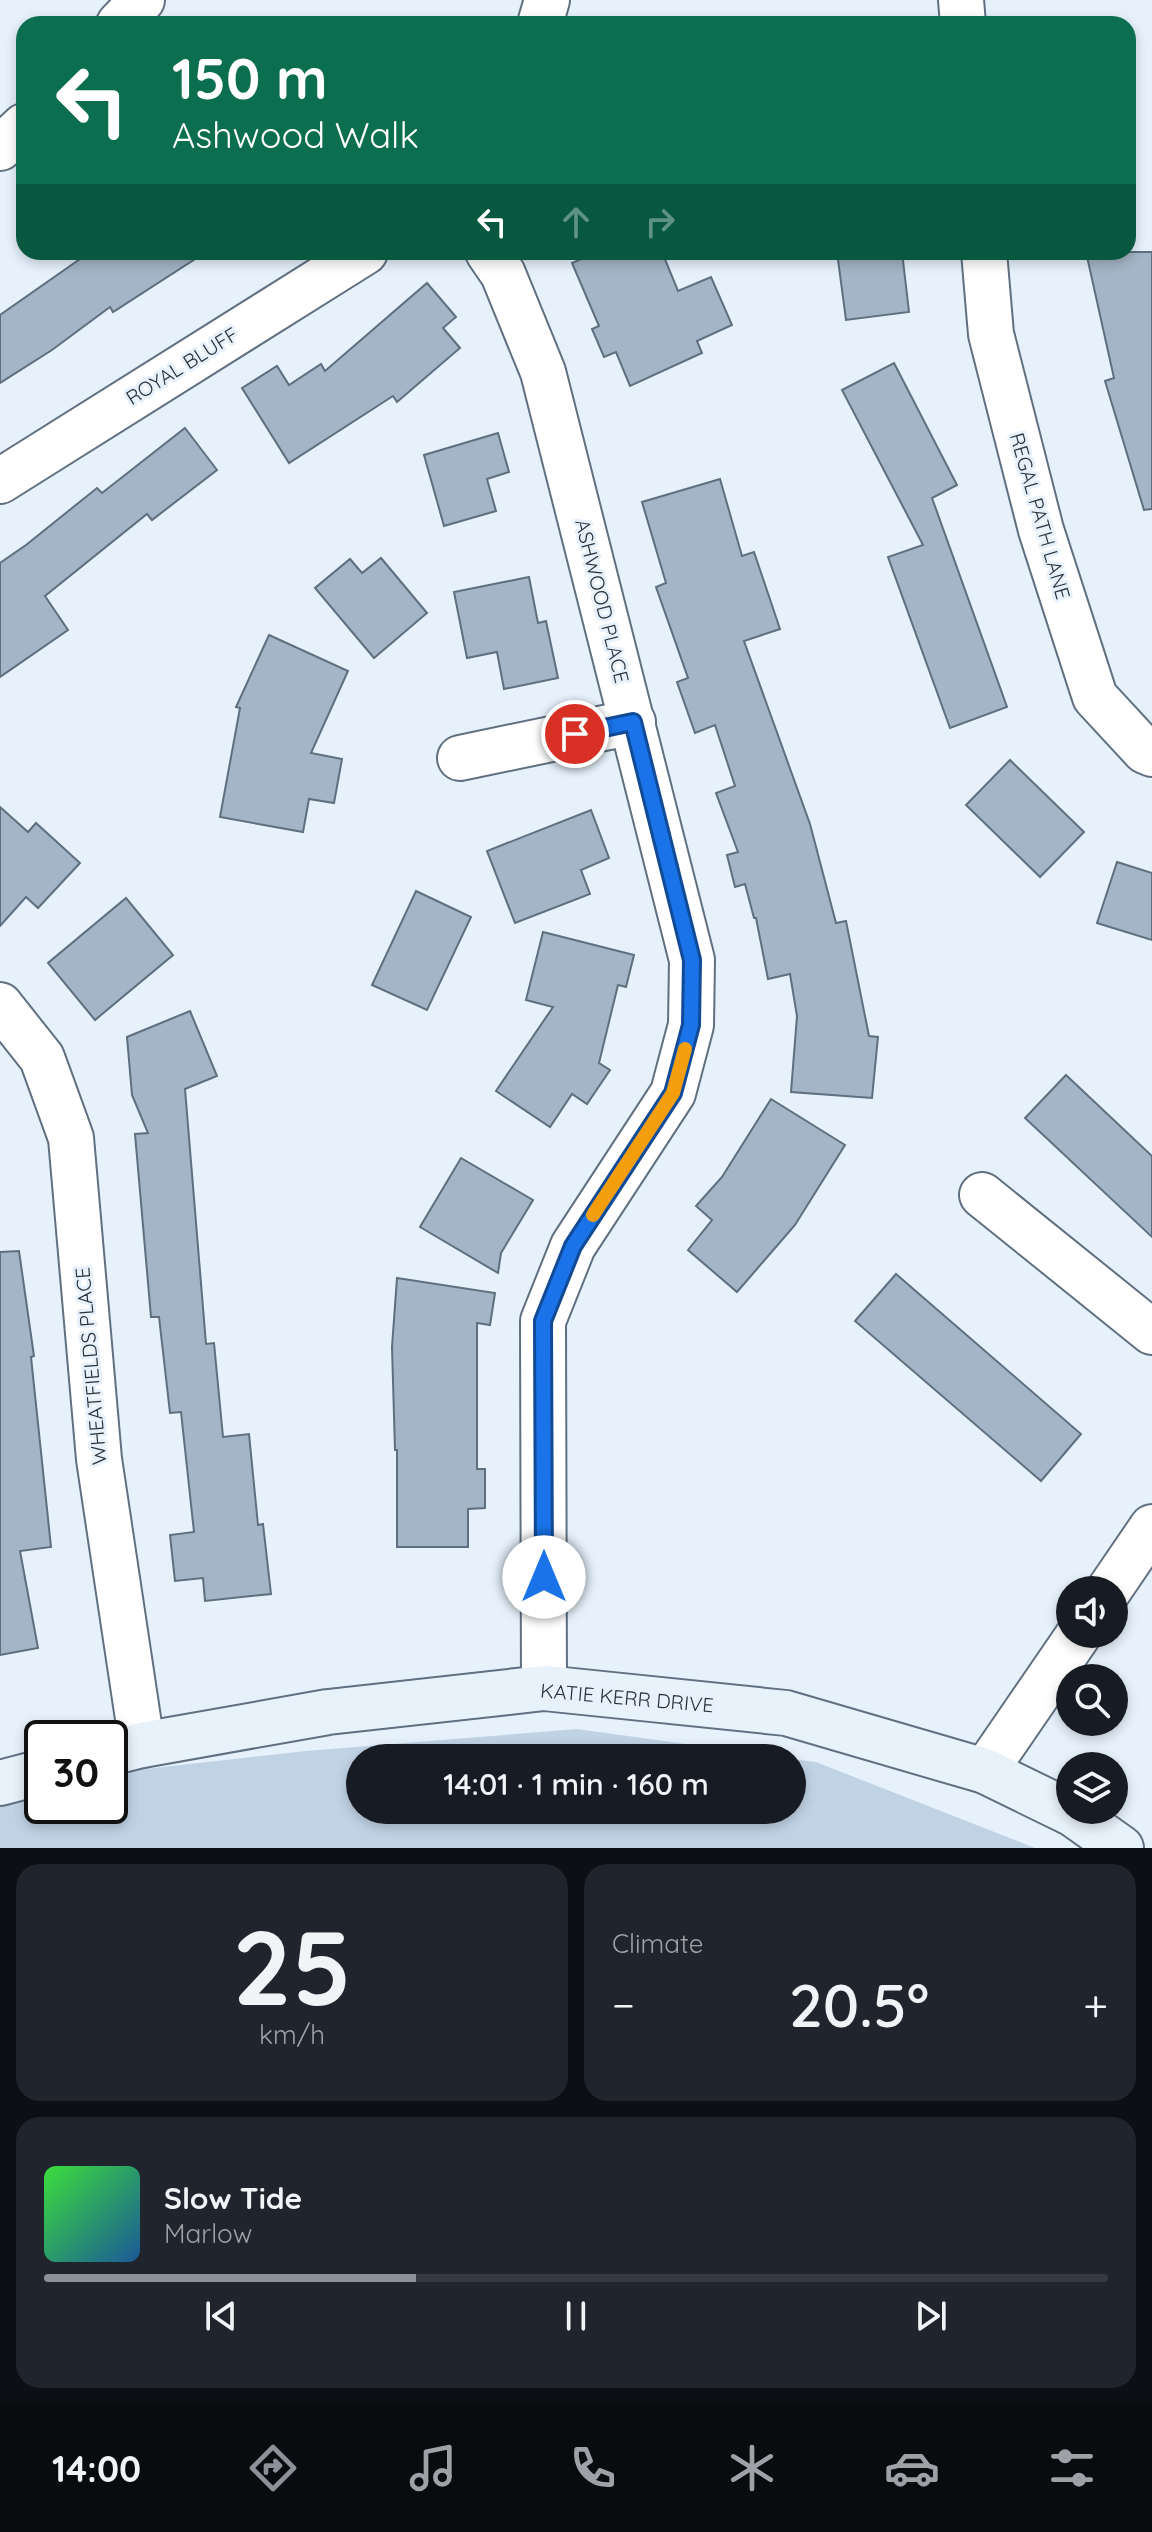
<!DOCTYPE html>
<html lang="en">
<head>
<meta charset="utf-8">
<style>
	body { margin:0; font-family:Quicksand,sans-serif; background:#20242c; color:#f1f3f6; height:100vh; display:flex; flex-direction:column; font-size:30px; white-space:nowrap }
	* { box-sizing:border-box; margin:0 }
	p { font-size:26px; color:#9ea1a6 }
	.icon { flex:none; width:44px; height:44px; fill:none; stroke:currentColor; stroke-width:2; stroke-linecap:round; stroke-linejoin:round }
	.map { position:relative; height:1848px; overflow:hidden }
	.drawer { display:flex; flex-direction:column; gap:16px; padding:16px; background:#0d0f14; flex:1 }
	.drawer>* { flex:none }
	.top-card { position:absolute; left:16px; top:16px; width:1120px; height:244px; border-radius:24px; box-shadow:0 4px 12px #0003; background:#0b6e4f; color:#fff; overflow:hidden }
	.buttons { position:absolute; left:1056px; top:1576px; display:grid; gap:16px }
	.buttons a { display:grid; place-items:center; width:72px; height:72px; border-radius:50%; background:#171b24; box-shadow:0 4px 12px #0003; font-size:40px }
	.speed { position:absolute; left:24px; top:1720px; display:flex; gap:16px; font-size:40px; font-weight:700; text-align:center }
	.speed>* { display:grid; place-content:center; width:104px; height:104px; border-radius:50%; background:#171b24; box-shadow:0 4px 12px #0003; line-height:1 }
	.speed .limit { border:4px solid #111; border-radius:12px; background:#fff; color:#111 }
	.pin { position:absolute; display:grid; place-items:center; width:68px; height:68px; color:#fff; margin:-34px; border:4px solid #fff; border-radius:50%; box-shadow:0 2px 8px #0007 }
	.me { position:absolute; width:88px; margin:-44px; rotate:0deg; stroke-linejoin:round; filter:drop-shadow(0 0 6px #0008) }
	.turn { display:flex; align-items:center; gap:28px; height:168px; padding:0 24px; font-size:36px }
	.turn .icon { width:104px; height:104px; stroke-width:2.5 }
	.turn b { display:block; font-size:56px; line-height:68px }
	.lanes { display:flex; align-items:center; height:76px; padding:0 24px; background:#0003; justify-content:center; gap:40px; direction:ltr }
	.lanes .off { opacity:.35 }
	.big { font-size:60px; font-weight:600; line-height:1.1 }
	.drawer .card { flex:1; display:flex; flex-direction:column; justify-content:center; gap:12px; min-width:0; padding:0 28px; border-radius:24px; background:#20242c }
	.drawer .dial { align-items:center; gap:0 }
	.dial b { font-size:104px; line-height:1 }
	.song { display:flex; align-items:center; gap:24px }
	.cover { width:96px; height:96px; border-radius:12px; background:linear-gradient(135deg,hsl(120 70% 55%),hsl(210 70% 35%)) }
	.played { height:8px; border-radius:4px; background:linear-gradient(90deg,#8c9099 35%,#363941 35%) }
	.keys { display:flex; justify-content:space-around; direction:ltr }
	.heat { display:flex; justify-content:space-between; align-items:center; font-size:44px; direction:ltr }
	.drawer .tiles { flex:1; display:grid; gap:16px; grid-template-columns:1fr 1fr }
	.card:last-child { grid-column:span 2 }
	.trip { position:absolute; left:346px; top:1744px; width:460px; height:80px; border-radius:40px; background:#171b24; box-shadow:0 4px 12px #0003; font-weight:600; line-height:80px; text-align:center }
	.tabs { display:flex; height:128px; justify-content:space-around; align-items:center; background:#090b0e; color:#9ea1a6 }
	.tabs .icon { width:56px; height:56px }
	.tabs .current { color:#8c9099 }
	.tabs b { font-size:36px; color:#f1f3f6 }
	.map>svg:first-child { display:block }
</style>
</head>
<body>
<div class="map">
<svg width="1152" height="1848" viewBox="0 0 1152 1848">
	<rect width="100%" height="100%" fill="#e6f1fc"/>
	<polygon fill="#c0d3e5" points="577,1729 788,1758 360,1758 360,1810 792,1810 792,1759 816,1762 1035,1848 0,1848 0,1797 42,1785 42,1806 110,1806 110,1773 306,1751"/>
	<g fill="#a3b5c6" stroke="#5e6f7f" stroke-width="2">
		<polygon points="90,252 206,252 113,312 110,307 52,350 0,383 0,315"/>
		<polygon points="598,252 662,252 678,291 711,277 732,325 697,341 702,353 630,386 616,352 604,357 592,329 599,326 572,263"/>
		<polygon points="837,252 902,252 909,312 846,320"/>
		<polygon points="1086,252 1152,252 1152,509 1144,510 1105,381 1114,378"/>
		<polygon points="427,283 456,317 443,328 460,348 397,402 393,396 289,463 242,388 277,366 289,385 321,364 325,371"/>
		<polygon points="894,363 957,485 932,498 1007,707 950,728 888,557 923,545 842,390"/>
		<polygon points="185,428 217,470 152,520 147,514 45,596 68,630 0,677 0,563 26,545 97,488 102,493"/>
		<polygon points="498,433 509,472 487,479 496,511 444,526 424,455"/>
		<polygon points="720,479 742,556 754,552 780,629 744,641 810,824 836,923 846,921 869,1036 878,1037 872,1098 791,1092 797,1016 790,974 768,979 756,918 754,918 745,884 735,887 727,855 738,852 716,793 735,786 715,725 695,733 677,682 688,678 656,587 666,583 642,502"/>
		<polygon points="381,558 427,613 374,658 315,588 350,559 362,573"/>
		<polygon points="529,577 538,623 546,621 558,678 504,689 497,652 467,658 454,592"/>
		<polygon points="269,635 348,671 311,753 342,759 334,803 309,799 303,832 220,817 240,708 236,707"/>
		<polygon points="1010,760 1084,832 1040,877 966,805"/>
		<polygon points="0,807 28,832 36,823 80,863 38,908 26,897 0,926"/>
		<polygon points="591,810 609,858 581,870 590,894 515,923 487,851"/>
		<polygon points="1117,862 1152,873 1152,940 1097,923"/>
		<polygon points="416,891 471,917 427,1010 372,985"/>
		<polygon points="126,898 173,955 95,1020 48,963"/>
		<polygon points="543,932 634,955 626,987 618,985 599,1063 610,1070 587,1104 572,1094 550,1127 496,1091 553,1007 526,1000"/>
		<polygon points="190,1011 217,1076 185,1089 206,1344 214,1343 223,1437 249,1434 258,1525 263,1524 271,1594 205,1601 203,1578 175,1581 170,1535 194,1532 181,1412 170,1413 159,1317 151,1317 135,1134 148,1133 132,1095 127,1037"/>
		<polygon points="1066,1075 1152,1156 1152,1237 1025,1118"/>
		<polygon points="771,1099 845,1145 795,1225 737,1292 688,1250 712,1220 696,1206 722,1177"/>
		<polygon points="461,1158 533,1200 501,1253 498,1273 420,1227"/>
		<polygon points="19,1251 34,1356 31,1357 51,1547 20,1551 38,1648 0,1655 0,1252"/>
		<polygon points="896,1274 1081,1434 1041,1481 855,1321"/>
		<polygon points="397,1278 495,1293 490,1325 477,1323 477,1469 485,1469 485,1508 468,1509 468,1547 397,1547 397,1450 395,1450 392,1347"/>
	</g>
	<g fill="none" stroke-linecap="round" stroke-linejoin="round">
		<defs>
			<g id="street">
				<polyline points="961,0 963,24"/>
				<polyline points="119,24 142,0"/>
				<polyline points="540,24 547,0"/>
				<polyline points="0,148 24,126"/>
				<polyline points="488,252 503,274 543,372 692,960 691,1025 673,1093 573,1246 543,1321 544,1688"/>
				<polyline points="984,252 991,334 1041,530 1095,697 1145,751 1152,754"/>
				<polyline points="0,481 365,252"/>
				<polyline points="460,758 633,722"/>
				<polyline points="0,1005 42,1058 71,1138 99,1459 142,1745"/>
				<polyline points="982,1195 1152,1332"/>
				<polyline points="1109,1590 1152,1527"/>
				<polyline points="985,1771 1079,1634"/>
			</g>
			<g id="secondary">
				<polyline points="110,1753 142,1745 328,1712 544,1688 786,1713 985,1771 1073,1814 1121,1848"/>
				<polyline points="0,1783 42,1772"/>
			</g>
		</defs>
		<use href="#street" stroke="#607080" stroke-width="48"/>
		<use href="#secondary" stroke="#607080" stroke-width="48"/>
		<use href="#street" stroke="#fff" stroke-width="44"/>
		<use href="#secondary" stroke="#e8f2fb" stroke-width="44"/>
	</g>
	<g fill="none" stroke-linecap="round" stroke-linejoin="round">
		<defs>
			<polyline id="route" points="544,1577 543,1321 573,1246 673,1093 691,1025 692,960 633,722 575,734"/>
		</defs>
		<use href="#route" stroke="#114b97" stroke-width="20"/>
		<use href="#route" stroke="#1a73e8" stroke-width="14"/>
		<polyline stroke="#f59e0b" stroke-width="14" points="593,1215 673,1093 685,1049"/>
	</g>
	<g text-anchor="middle" stroke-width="6" stroke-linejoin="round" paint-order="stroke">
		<g font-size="20" fill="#2a3239" stroke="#e6f1fc">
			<text transform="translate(182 366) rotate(-32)" y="7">ROYAL BLUFF</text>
			<text transform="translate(1040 516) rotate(74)" y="7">REGAL PATH LANE</text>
			<text transform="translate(602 601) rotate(76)" y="7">ASHWOOD PLACE</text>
			<text transform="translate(91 1366) rotate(-95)" y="7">WHEATFIELDS PLACE</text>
			<text transform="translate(627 1698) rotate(5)" y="7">KATIE KERR DRIVE</text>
		</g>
	</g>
</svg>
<div class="buttons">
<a><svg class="icon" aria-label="sound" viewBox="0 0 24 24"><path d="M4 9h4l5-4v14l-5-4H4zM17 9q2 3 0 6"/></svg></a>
<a><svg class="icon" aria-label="search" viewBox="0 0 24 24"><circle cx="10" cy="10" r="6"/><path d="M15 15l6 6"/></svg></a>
<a><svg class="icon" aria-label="layers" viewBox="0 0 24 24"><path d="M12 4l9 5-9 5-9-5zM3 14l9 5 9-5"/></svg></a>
</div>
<div class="speed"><div class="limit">30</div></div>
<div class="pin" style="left:575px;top:734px;background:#d93025"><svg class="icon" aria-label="arrive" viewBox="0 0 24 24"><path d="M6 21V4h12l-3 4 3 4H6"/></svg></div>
<svg class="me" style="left:544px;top:1577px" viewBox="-20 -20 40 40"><circle r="19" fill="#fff"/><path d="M0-13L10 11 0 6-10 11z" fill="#1a73e8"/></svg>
<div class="trip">14:01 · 1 min · 160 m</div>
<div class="top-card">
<div class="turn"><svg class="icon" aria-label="left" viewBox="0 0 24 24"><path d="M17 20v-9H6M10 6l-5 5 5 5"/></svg><div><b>150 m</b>Ashwood Walk</div></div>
<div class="lanes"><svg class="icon" aria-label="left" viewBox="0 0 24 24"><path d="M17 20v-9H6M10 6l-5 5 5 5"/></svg><svg class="icon off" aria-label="ahead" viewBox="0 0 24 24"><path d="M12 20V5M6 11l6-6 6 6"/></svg><svg class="icon off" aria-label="right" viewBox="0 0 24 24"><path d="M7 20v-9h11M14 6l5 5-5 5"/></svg></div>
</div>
</div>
<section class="drawer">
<div class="tiles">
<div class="card dial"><b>25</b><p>km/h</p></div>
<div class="card"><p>Climate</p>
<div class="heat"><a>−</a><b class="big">20.5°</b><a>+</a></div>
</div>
<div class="card">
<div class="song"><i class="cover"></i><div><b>Slow Tide</b><p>Marlow</p></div></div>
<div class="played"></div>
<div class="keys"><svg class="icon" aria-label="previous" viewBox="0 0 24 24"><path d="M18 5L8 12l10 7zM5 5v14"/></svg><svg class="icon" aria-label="pause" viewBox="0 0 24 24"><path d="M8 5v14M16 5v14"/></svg><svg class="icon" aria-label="next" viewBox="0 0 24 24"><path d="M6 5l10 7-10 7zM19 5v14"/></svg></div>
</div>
</div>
</section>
<nav class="tabs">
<b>14:00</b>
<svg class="icon current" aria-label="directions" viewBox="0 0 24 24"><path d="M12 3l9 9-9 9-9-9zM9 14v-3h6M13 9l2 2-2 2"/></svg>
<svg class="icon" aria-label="music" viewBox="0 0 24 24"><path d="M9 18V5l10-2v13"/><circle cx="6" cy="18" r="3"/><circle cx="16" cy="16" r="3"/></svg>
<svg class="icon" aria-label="phone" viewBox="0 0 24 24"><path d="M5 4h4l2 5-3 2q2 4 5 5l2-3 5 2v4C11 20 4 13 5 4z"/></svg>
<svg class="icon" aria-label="climate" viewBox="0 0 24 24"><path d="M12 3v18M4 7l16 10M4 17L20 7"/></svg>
<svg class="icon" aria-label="car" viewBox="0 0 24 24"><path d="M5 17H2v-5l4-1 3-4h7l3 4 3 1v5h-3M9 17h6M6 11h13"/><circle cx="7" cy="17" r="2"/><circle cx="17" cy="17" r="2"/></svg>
<svg class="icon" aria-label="filters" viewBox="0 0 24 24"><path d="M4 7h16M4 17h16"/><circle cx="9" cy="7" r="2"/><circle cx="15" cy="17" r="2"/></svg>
</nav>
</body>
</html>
